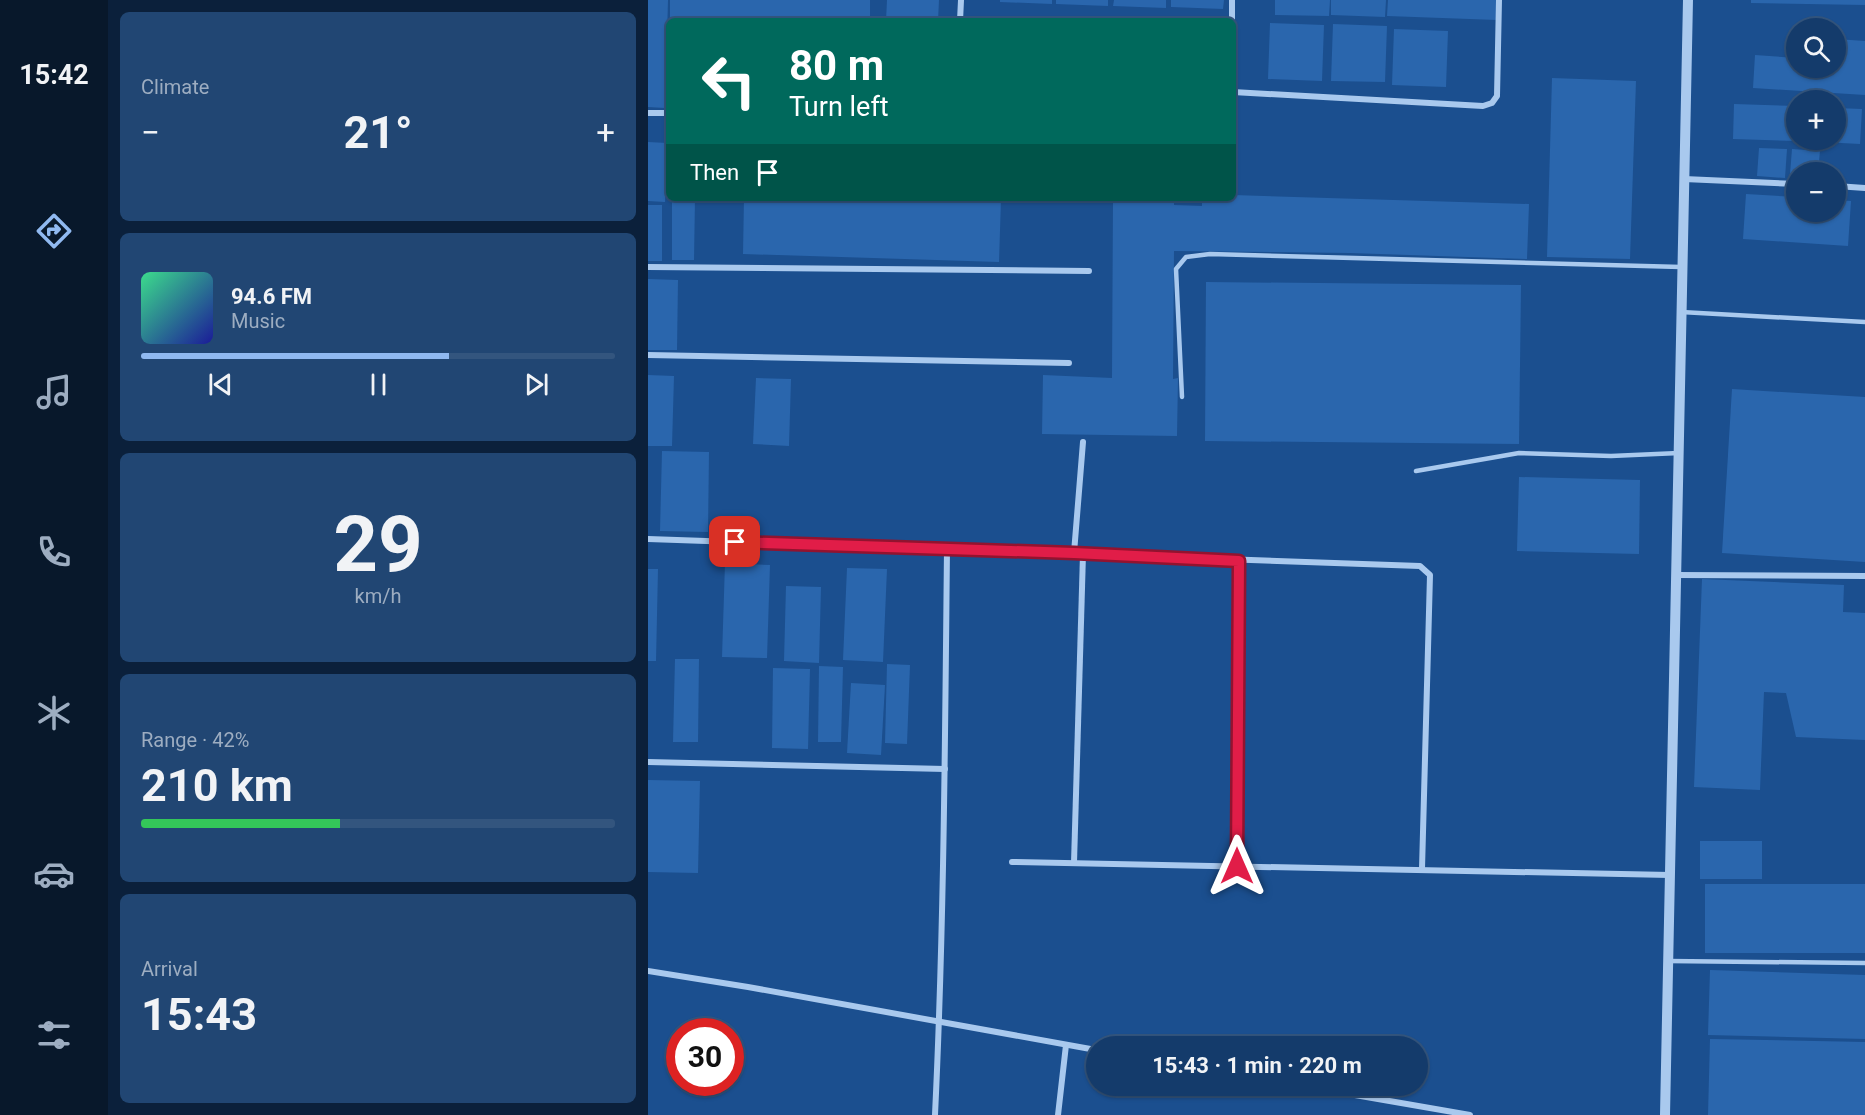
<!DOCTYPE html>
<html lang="en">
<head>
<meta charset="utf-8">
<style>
	body { margin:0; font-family:Roboto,sans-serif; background:#214673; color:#f1f3f6; height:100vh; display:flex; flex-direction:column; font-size:22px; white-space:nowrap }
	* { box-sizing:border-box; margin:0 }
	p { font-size:20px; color:#9dadc1 }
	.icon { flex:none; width:33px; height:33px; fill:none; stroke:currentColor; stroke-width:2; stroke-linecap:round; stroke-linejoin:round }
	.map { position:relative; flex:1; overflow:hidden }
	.side { display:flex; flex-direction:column; gap:12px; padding:12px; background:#0b203b; width:540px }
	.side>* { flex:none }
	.guide { position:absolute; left:18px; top:18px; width:570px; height:183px; border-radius:9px; box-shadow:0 2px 4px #0004,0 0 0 2px #33557e; background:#00695c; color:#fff; overflow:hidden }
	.fabs { position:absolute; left:1138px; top:18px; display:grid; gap:12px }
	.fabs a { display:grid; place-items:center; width:60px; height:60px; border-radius:50%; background:#143b6b; box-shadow:0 2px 4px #0004,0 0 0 2px #33557e; font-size:30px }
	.speed { position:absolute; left:18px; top:1018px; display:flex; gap:12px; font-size:30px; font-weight:700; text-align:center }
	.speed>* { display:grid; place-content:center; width:78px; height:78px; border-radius:50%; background:#143b6b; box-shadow:0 2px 4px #0004,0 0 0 2px #33557e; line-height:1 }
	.speed .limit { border:9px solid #d22; background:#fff; color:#111 }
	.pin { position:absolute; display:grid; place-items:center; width:51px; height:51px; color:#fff; margin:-26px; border-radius:12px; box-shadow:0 3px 9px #0006 }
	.me { position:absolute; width:66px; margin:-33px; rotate:0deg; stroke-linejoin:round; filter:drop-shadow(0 0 4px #0008) }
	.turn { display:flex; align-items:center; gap:21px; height:126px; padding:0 24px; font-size:27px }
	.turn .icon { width:78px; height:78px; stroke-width:2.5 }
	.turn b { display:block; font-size:42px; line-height:51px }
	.then { display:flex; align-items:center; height:57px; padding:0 24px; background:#0003; gap:12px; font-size:22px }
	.big { font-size:45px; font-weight:700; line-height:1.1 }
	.side .tile { flex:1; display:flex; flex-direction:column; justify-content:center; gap:9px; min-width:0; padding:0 21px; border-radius:9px; background:#214673 }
	.side .dial { align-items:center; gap:0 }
	.dial b { font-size:78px; line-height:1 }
	.song { display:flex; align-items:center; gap:18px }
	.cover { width:72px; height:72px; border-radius:9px; background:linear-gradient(135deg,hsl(150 70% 55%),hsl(240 70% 35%)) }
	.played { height:6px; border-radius:3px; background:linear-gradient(90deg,#90b9f0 65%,#33557e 65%) }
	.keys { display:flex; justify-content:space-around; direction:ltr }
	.heat { display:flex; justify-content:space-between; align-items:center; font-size:33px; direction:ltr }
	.charge { height:9px; border-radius:4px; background:linear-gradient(90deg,#34c759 42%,#33557e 0) }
	.trip { position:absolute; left:438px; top:1036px; width:342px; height:60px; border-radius:30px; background:#143b6b; box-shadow:0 2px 4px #0004,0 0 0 2px #33557e; font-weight:700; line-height:60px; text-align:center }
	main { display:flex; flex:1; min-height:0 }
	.tabs { display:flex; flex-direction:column; width:108px; justify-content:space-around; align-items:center; background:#08182b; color:#9dadc1 }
	.tabs .icon { width:42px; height:42px }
	.tabs .selected { color:#90b9f0 }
	.tabs b { font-size:27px; color:#f1f3f6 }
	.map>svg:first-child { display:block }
</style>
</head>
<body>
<main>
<nav class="tabs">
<b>15:42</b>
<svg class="icon selected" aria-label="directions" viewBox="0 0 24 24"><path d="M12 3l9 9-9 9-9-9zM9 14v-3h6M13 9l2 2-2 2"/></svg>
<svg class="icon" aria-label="music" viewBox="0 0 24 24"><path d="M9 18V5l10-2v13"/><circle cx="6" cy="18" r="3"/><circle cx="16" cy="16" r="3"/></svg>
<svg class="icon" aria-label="phone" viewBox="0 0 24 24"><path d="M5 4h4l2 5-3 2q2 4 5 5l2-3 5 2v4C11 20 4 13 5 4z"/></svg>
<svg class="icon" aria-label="climate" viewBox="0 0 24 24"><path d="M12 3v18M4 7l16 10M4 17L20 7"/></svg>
<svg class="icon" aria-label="car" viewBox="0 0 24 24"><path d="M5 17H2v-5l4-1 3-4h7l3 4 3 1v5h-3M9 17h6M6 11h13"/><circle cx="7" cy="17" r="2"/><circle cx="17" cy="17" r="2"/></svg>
<svg class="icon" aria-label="filters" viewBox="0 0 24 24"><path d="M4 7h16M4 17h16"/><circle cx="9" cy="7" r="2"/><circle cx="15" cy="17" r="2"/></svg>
</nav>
<section class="side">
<div class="tile"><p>Climate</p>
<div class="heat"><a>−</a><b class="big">21°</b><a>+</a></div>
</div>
<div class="tile">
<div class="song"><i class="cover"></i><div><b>94.6 FM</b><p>Music</p></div></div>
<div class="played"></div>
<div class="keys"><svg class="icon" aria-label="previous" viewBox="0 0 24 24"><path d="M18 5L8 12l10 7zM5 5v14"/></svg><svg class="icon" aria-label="pause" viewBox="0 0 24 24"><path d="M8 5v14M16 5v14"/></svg><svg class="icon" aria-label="next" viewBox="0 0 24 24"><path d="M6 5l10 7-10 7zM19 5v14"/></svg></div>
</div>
<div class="tile dial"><b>29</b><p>km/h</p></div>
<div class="tile"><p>Range · 42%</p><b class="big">210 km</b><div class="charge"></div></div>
<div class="tile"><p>Arrival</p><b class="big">15:43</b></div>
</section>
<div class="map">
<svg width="1217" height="1115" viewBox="0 0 1217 1115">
	<rect width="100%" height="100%" fill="#1b4f8f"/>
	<g fill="#2a66ad">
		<polygon points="0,0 20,0 17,108 0,107"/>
		<rect x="22" y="0" width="200" height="21"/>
		<polygon points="239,0 291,0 290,21 238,21"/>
		<polygon points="352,0 404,0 404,4 352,2"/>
		<polygon points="408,0 460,0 460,6 408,4"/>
		<polygon points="466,0 518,0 518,8 465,6"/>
		<polygon points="523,0 576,0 575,9 523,7"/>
		<polygon points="627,0 682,0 681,16 627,15"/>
		<polygon points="683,0 738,0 737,17 683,15"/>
		<polygon points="740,0 850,0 849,20 739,16"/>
		<polygon points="1103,0 1217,0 1217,5 1103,3"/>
		<polygon points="355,18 393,19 393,21 354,21"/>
		<polygon points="410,18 443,19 443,21 410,21"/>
		<polygon points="468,18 485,19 485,21 468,21"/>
		<polygon points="622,23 676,25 674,81 620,79"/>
		<polygon points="685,24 739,26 737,82 683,81"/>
		<polygon points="746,29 800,31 798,87 744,85"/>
		<polygon points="1188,39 1217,41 1217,95 1105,88 1107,55 1149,58 1149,68 1188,68"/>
		<polygon points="904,78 988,81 982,259 899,257"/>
		<polygon points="1086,104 1149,106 1149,141 1085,139"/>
		<polygon points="1188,108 1214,109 1212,144 1156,141 1156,140 1188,140"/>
		<polygon points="0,142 19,143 17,202 0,201"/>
		<polygon points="1111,148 1139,149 1137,178 1109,176"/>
		<polygon points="1144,149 1172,151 1170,172 1142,174"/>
		<polygon points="1098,194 1149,197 1149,212 1188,212 1188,200 1203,201 1200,246 1095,239"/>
		<polygon points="585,195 881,204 879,259 702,253 526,251 525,379 530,378 529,436 394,434 395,375 464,378 465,199 526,200 526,205 554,206 554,198 585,198"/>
		<polygon points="24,198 47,198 46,260 24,260"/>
		<polygon points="96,198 353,198 351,262 95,254"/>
		<rect x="0" y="205" width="14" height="56"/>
		<polygon points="0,279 30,280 29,350 0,350"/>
		<polygon points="558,282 873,285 871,444 557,441"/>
		<polygon points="0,375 26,376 24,446 0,446"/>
		<polygon points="108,378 143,379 141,446 105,444"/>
		<polygon points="1084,389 1217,397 1217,562 1074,553"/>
		<polygon points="14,451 61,452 60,532 12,531"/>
		<polygon points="871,477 992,480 991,554 869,551"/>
		<polygon points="77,563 122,565 119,658 74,657"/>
		<polygon points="199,568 239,569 235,662 195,660"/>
		<polygon points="0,569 10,569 8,661 0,661"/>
		<polygon points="1054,579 1196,585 1195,612 1217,613 1217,740 1148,737 1138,693 1116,692 1112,790 1046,787"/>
		<polygon points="138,586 173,587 171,663 136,661"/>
		<polygon points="27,659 51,659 50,742 25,742"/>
		<polygon points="239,664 262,665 259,744 237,743"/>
		<polygon points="171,666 195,667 193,742 170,742"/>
		<polygon points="125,668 162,669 160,749 124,748"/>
		<polygon points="203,683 237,685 233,755 199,753"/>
		<polygon points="0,780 52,781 50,873 0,872"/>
		<rect x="1052" y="841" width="62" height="38"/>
		<rect x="1057" y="884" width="160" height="69"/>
		<polygon points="1062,970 1217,975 1217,1039 1060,1035"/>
		<polygon points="1062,1039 1217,1042 1217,1115 1060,1115"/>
	</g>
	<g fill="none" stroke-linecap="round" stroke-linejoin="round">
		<g stroke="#a9c9ee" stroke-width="4.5">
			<polyline points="1033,312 1217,322"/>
			<polyline points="534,397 528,269 538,257 562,254 1033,267"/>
			<polyline points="768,471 871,453 963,456 1031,453"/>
			<polyline points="1020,961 1217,963"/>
		</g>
		<g stroke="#a9c9ee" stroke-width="6">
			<polyline points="312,21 313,0"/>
			<polyline points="584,21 584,0"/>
			<polyline points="585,92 835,106 844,103 849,96 851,0"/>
			<polyline points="0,113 21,113"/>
			<polyline points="1036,179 1149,184"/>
			<polyline points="1188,186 1217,188"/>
			<polyline points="0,267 441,271"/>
			<polyline points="0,355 421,363"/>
			<polyline points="0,539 772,566 782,575 774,869"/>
			<polyline points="426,553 435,442"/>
			<polyline points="1028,575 1217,576"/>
			<polyline points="0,762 297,769"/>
			<polyline points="364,862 1022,875"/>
			<polyline points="426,863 435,554"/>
			<polyline points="589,866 591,561"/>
			<polyline points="0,971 100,987 448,1050"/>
			<polyline points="655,1086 822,1115"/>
			<path d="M287,1115c9,-188 10,-377 12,-566"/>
			<polyline points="410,1115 418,1045"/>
		</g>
		<polyline stroke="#a9c9ee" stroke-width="10" points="1017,1115 1040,0"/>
	</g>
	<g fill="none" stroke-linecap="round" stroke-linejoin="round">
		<defs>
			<polyline id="route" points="87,542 426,553 591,561 589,866"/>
		</defs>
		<use href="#route" stroke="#92132f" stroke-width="15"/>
		<use href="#route" stroke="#e11d48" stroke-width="10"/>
	</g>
</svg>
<div class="fabs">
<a><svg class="icon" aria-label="search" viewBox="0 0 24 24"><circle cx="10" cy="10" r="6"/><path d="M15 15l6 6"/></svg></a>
<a>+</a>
<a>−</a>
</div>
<div class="speed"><div class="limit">30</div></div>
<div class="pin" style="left:87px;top:542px;background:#d93025"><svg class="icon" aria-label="arrive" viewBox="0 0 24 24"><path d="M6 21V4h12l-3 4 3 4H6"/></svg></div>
<svg class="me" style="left:589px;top:866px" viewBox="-20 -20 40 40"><path d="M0-17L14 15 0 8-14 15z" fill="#e11d48" stroke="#fff" stroke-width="4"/></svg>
<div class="trip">15:43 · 1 min · 220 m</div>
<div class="guide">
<div class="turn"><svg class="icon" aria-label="left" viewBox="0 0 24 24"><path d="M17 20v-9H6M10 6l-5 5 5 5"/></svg><div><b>80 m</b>Turn left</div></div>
<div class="then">Then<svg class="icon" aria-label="arrive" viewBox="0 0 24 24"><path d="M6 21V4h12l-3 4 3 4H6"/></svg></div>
</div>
</div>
</main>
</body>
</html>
